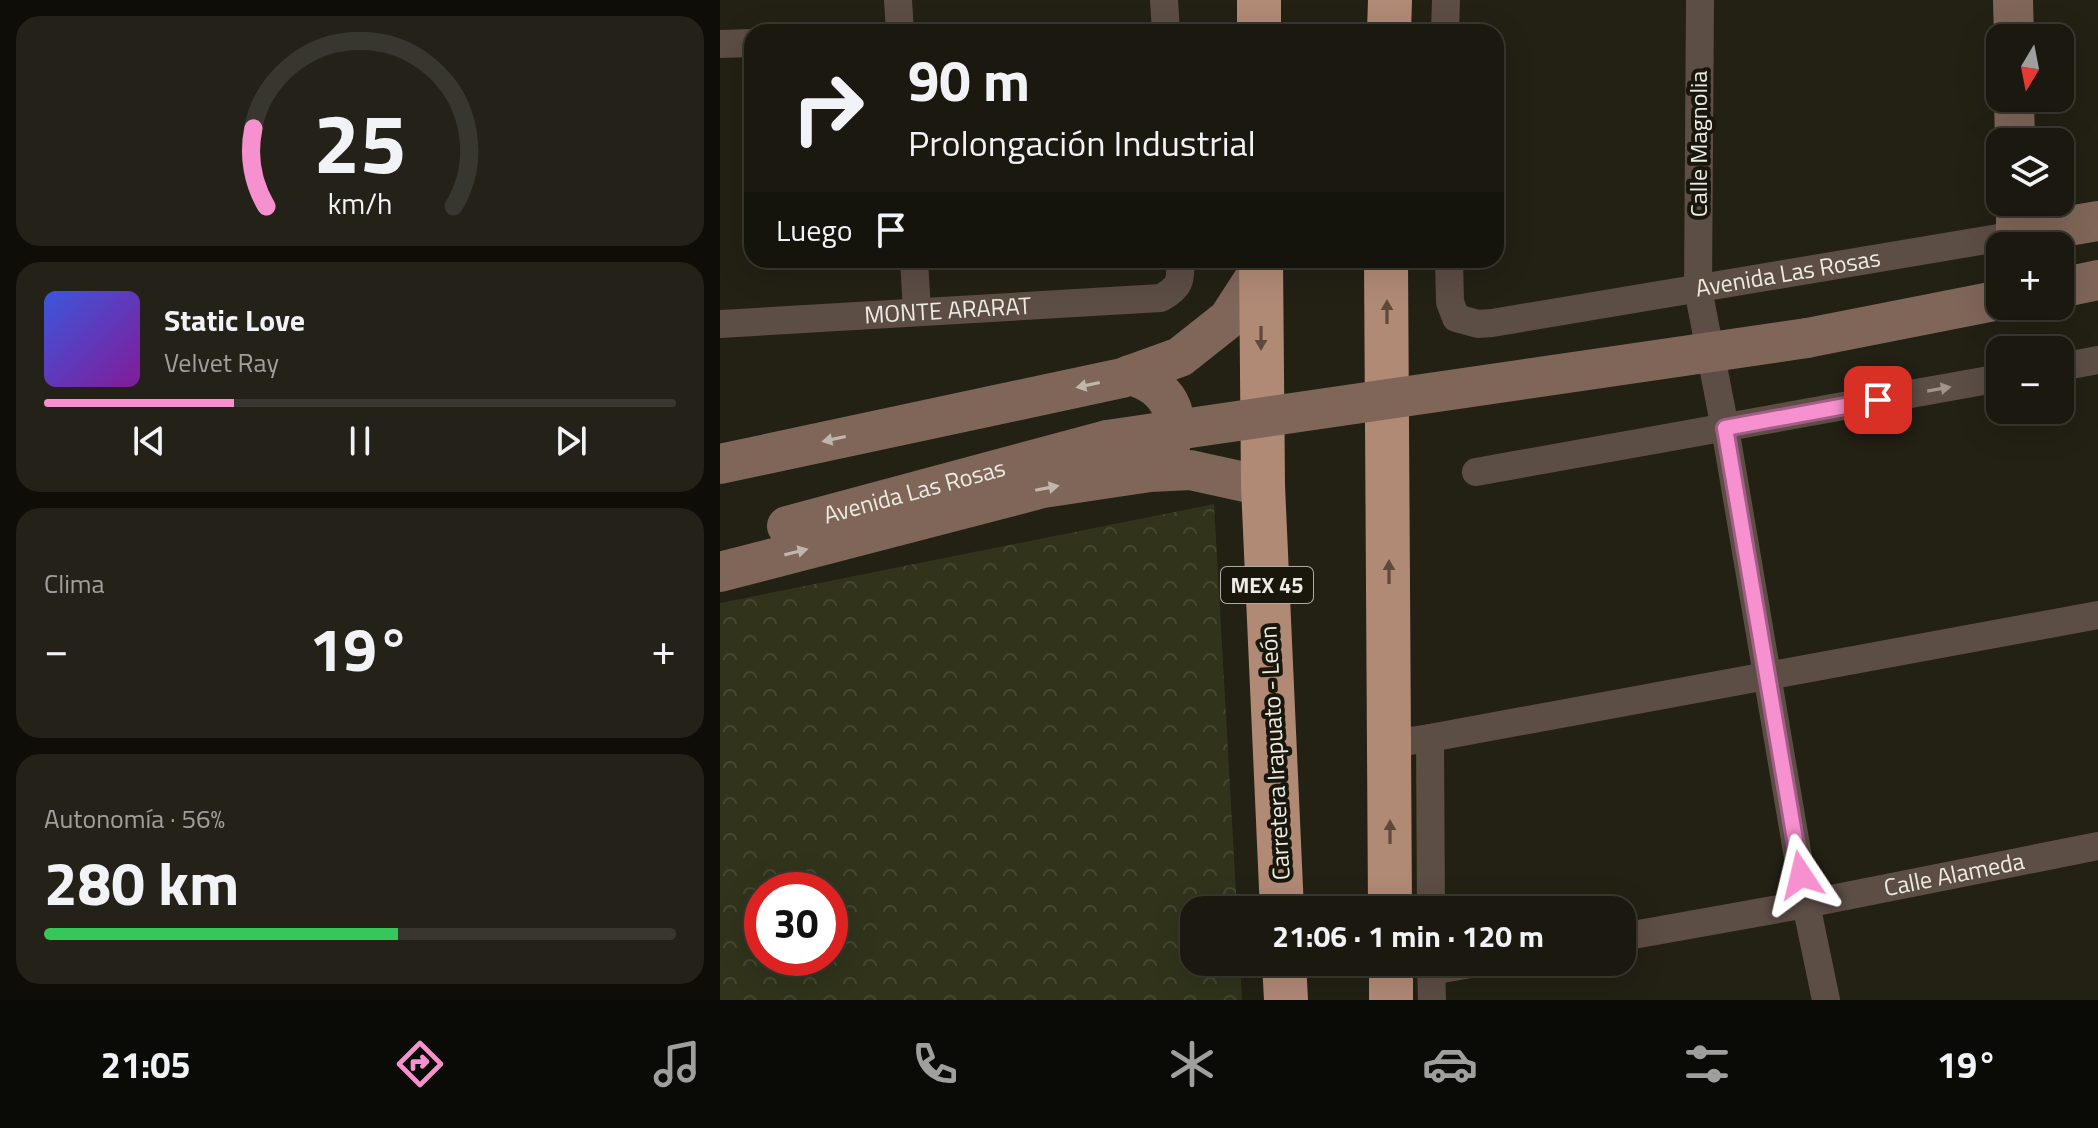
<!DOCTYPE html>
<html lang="es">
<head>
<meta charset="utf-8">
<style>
	body { margin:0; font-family:"Titillium Web",sans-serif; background:#232118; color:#f1f3f6; height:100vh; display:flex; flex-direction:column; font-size:30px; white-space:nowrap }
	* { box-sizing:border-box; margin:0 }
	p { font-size:26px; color:#9fa09e }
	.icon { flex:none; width:44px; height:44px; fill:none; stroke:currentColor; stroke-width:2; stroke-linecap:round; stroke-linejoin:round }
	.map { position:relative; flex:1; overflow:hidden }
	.sheet { display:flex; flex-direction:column; gap:16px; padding:16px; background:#0e0d08; width:720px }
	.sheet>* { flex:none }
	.guide { position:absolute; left:24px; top:24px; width:760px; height:244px; border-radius:24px; box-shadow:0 8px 32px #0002,0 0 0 2px #38372f; background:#1a180f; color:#f1f3f6; overflow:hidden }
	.needle { width:52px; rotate:190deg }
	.buttons { position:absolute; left:1266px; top:24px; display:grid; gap:16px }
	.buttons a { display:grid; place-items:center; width:88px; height:88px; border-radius:16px; background:#1a180f; box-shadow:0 8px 32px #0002,0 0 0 2px #38372f; font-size:40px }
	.speed { position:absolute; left:24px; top:872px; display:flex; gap:16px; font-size:40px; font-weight:700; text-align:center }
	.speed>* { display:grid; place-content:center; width:104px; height:104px; border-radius:50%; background:#1a180f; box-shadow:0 8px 32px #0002,0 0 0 2px #38372f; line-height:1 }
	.speed .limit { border:12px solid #d22; background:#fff; color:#111 }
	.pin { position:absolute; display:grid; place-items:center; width:68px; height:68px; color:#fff; margin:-34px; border-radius:16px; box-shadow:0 4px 12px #0006 }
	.me { position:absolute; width:88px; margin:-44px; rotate:350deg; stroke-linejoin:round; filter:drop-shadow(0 0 6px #0008) }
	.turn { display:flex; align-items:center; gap:28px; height:168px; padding:0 32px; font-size:36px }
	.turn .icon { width:104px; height:104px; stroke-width:2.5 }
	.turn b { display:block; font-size:56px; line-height:68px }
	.then { display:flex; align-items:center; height:76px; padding:0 32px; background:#0003; gap:16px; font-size:30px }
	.big { font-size:60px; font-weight:700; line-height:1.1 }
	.sheet .card { flex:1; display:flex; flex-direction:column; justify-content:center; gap:12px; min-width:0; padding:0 28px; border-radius:24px; background:#232118 }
	.sheet .dial { align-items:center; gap:0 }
	.dial svg { height:208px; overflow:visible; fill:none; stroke:#38372f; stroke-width:7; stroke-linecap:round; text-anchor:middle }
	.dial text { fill:#f1f3f6; stroke:none }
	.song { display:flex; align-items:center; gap:24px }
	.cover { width:96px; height:96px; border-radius:12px; background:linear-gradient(135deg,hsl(230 70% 55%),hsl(290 70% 35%)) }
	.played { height:8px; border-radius:4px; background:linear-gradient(90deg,#f790ce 30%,#38372f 30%) }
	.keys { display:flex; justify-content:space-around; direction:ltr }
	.heat { display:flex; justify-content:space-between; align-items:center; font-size:44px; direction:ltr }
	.charge { height:12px; border-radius:6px; background:linear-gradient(90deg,#34c759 56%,#38372f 0) }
	.trip { position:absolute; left:460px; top:896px; width:456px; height:80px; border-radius:24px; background:#1a180f; box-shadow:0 8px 32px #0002,0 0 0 2px #38372f; font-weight:700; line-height:80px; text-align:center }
	.dock { display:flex; height:128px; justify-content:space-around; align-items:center; background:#0a0a06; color:#9fa09e }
	.dock .icon { width:56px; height:56px }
	.dock .current { color:#f790ce }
	.dock b { font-size:36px; color:#f1f3f6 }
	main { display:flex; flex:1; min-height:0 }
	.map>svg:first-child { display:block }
</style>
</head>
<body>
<main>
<section class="sheet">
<div class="card dial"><svg viewBox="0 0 100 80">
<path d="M14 69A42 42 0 1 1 86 69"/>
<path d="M14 69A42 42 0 0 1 9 39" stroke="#f790ce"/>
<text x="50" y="56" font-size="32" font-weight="700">25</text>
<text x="50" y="72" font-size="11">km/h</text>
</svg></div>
<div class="card">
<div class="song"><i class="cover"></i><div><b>Static Love</b><p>Velvet Ray</p></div></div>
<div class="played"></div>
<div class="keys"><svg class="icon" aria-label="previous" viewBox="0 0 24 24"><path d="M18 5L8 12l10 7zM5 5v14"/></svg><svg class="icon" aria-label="pause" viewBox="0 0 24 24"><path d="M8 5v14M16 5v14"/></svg><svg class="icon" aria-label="next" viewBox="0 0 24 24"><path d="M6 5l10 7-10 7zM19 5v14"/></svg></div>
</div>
<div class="card"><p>Clima</p>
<div class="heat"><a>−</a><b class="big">19°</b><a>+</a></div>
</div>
<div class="card"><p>Autonomía · 56%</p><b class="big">280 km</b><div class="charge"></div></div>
</section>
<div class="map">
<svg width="1378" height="1000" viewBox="0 0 1378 1000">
	<defs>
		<pattern id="forest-crowns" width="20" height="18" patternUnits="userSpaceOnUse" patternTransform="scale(2)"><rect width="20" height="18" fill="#31341b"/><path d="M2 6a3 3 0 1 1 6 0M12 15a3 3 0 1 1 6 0" fill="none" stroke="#454831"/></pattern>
	</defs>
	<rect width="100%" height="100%" fill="#232014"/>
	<path fill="url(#forest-crowns)" fill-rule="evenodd" d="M494,504l23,406h-43v52h46l2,38h-522v-397zM42,890h68v68h-68z"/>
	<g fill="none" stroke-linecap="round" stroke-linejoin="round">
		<g stroke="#5c4d45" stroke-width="28">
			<polyline points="178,0 180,32"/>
			<polyline points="444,0 446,32"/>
			<polyline points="980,0 978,289 1005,428 1086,904 1106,1000"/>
			<polyline points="725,32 726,0"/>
			<polyline points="0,44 32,43"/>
			<polyline points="194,260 197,311"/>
			<path id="s1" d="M729,260l1,42 6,16 22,6 14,-1 524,-88"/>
			<path id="s2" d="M0,324l441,-26c19,-11 20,-16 19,-38"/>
			<polyline points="1340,367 1378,360"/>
			<polyline points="756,472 1280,378"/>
			<polyline points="710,738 711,910"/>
			<polyline points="670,744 710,738 1378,615"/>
			<path id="s3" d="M902,937l184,-33 292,-58"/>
			<polyline points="711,962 712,1000"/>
			<polyline points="711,971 762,962"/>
		</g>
		<g stroke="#7f6659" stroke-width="40">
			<polyline points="1293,0 1294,38"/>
			<polyline points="1294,98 1295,142"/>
			<polyline points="1296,202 1296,235 1378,221"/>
			<polyline points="1340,288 1378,280"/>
			<polyline points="1087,338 1280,300"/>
			<path d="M410,375c43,12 57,48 32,86"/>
			<polyline points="0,464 402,378 460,357 508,319 541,268"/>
			<path id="s4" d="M67,526l320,-86"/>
			<polyline points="0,572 323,488 430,472 470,470 543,486"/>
		</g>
		<g stroke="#b18a76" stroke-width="44">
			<polyline points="539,0 539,32"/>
			<polyline points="669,32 670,0"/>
			<polyline points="541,260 543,486 562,910"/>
			<polyline points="666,260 670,910"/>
			<polyline points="564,962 566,1000"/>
			<polyline points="671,962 671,1000"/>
		</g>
		<polyline stroke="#7f6659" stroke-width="40" points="387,440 1087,338"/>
	</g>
	<defs><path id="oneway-solid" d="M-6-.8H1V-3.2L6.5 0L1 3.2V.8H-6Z" transform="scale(2)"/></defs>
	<g fill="#5d4a3b">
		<use href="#oneway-solid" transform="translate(667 312) rotate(-90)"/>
		<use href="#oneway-solid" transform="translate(541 338) rotate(90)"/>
		<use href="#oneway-solid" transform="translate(669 572) rotate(-90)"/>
		<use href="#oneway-solid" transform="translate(670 832) rotate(-90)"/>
	</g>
	<g fill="#c1b6ac">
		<use href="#oneway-solid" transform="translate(368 385) rotate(168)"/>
		<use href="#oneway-solid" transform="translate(114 439) rotate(168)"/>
		<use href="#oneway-solid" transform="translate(327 488) rotate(-11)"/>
		<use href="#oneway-solid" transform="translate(76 552) rotate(-14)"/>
	</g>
	<use fill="#9d948d" href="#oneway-solid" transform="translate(1219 389) rotate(-10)"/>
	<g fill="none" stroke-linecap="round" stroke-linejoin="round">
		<defs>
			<polyline id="route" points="1081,875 1005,428 1158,400"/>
		</defs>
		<use href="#route" stroke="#a15e86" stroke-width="20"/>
		<use href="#route" stroke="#f790ce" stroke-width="14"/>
	</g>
	<g text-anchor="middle" stroke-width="8" stroke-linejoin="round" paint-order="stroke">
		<rect fill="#19160b" stroke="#adaba3" stroke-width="2" x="501" y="567" width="92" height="36" rx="6"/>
		<g font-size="22" font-weight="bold" fill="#edebe4">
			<text x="547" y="593">MEX 45</text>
		</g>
		<g font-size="24" fill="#edebe4" stroke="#19160b">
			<text transform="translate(979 144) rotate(-90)" y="8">Calle Magnolia</text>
			<text dy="8" stroke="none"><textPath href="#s1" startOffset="396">Avenida Las Rosas</textPath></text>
			<text dy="8" stroke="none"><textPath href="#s2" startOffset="228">MONTE ARARAT</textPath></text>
			<text dy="8" stroke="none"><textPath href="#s4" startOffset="132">Avenida Las Rosas</textPath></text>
			<text transform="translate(555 753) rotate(-93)" y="8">Carretera Irapuato - León</text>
			<text dy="8" stroke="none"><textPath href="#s3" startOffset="338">Calle Alameda</textPath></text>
		</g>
	</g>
</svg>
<div class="buttons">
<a><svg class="needle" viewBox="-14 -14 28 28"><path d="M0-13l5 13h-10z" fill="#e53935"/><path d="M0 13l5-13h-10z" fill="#9fa09e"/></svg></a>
<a><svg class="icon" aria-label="layers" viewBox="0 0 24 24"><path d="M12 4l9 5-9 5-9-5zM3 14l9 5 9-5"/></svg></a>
<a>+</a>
<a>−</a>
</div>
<div class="speed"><div class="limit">30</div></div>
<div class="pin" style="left:1158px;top:400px;background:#d93025"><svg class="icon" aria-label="arrive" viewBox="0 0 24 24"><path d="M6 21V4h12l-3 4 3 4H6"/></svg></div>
<svg class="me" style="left:1081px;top:875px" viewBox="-20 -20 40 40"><path d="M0-17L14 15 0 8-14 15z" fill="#f790ce" stroke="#fff" stroke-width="4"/></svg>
<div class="trip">21:06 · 1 min · 120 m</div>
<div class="guide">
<div class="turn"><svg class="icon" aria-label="right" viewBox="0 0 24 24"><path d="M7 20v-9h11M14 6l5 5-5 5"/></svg><div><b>90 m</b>Prolongación Industrial</div></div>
<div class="then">Luego<svg class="icon" aria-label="arrive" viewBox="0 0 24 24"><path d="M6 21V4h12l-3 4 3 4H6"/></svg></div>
</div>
</div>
</main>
<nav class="dock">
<b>21:05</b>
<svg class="icon current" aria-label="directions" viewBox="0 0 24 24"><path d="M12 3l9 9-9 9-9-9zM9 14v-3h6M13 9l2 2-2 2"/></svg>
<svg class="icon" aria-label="music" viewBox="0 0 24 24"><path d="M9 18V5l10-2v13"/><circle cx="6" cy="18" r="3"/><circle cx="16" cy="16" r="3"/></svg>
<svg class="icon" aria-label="phone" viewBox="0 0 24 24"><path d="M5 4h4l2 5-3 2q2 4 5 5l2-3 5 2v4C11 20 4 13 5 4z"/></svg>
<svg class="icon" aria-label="climate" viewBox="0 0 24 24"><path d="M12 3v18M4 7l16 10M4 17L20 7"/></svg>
<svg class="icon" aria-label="car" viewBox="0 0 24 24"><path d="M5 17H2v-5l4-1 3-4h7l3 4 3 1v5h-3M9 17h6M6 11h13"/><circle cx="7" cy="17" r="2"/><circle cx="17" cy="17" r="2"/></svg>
<svg class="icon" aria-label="filters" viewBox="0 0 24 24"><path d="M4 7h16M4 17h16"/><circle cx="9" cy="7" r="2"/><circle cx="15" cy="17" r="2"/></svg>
<b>19°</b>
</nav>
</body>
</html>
